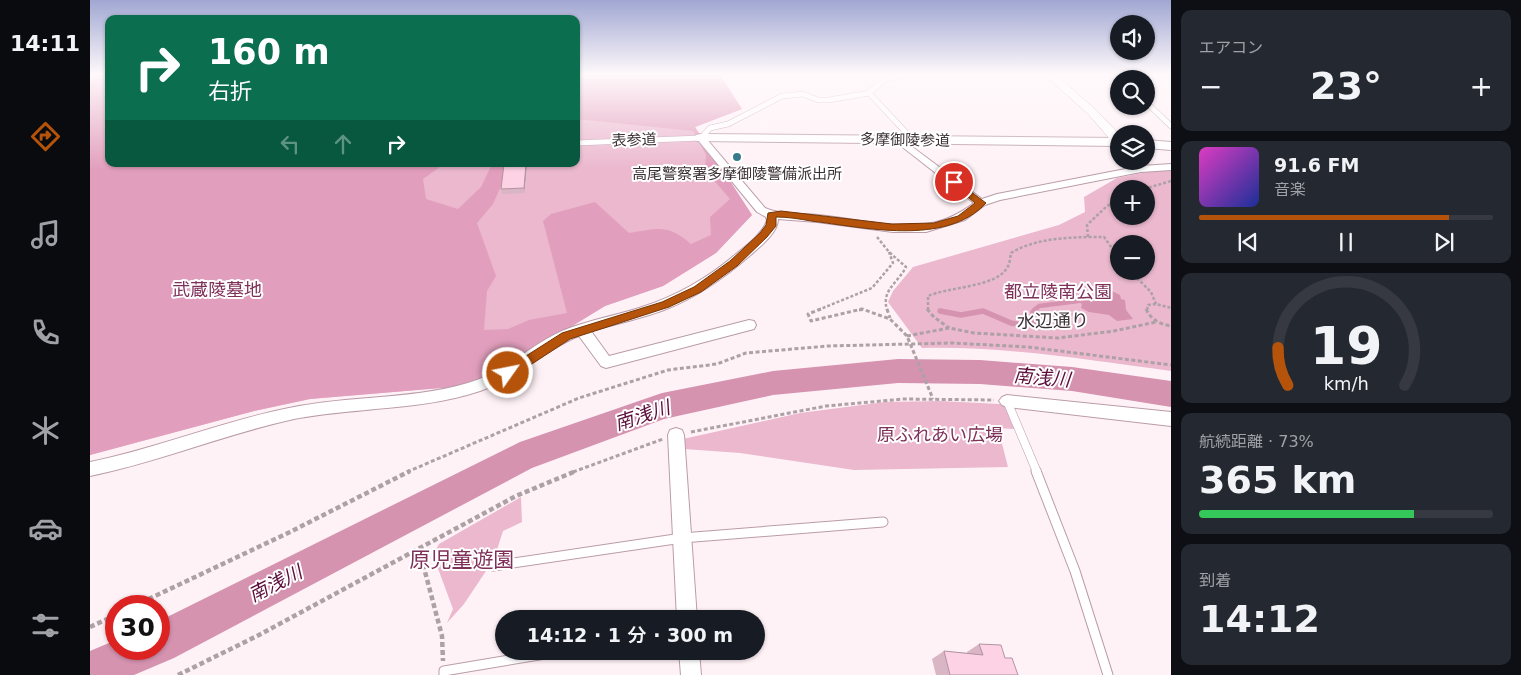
<!DOCTYPE html>
<html lang="ja">
<head>
<meta charset="utf-8">
<style>
	body { margin:0; font-family:"DejaVu Sans","Noto Sans JP",sans-serif; background:#242831; color:#f1f3f6; height:100vh; display:flex; flex-direction:column; font-size:19px; white-space:nowrap }
	* { box-sizing:border-box; margin:0 }
	p { font-size:16px; color:#9ea1a6 }
	.icon { flex:none; width:28px; height:28px; fill:none; stroke:currentColor; stroke-width:2; stroke-linecap:round; stroke-linejoin:round }
	.map { position:relative; flex:1; overflow:hidden }
	.details { display:flex; flex-direction:column; gap:10px; padding:10px; background:#0d0f14; width:350px }
	.details>* { flex:none }
	.banner { position:absolute; left:15px; top:15px; width:475px; height:152px; border-radius:10px; box-shadow:0 1px 4px #0004; background:#0b6e4f; color:#fff; overflow:hidden }
	.fabs { position:absolute; left:1020px; top:15px; display:grid; gap:10px }
	.fabs a { display:grid; place-items:center; width:45px; height:45px; border-radius:50%; background:#171b24; box-shadow:0 1px 4px #0004; font-size:25px }
	.speed { position:absolute; left:15px; top:595px; display:flex; gap:10px; font-size:25px; font-weight:700; text-align:center }
	.speed>* { display:grid; place-content:center; width:65px; height:65px; border-radius:50%; background:#171b24; box-shadow:0 1px 4px #0004; line-height:1 }
	.speed .limit { border:8px solid #d22; background:#fff; color:#111 }
	.pin { position:absolute; display:grid; place-items:center; width:42px; height:42px; color:#fff; margin:-21px; border:2px solid #fff; border-radius:50%; box-shadow:0 1px 5px #0007 }
	.me { position:absolute; width:55px; margin:-28px; rotate:57deg; stroke-linejoin:round; filter:drop-shadow(0 0 4px #0008) }
	.turn { display:flex; align-items:center; gap:18px; height:105px; padding:0 20px; font-size:22px }
	.turn .icon { width:65px; height:65px; stroke-width:2.5 }
	.turn b { display:block; font-size:35px; line-height:42px }
	.lanes { display:flex; align-items:center; height:48px; padding:0 20px; background:#0003; justify-content:center; gap:25px; direction:ltr }
	.lanes .off { opacity:.35 }
	.big { font-size:38px; font-weight:600; line-height:1.1 }
	.details .widget { flex:1; display:flex; flex-direction:column; justify-content:center; gap:8px; min-width:0; padding:0 18px; border-radius:10px; background:#242831 }
	.details .dial { align-items:center; gap:0 }
	.dial svg { height:130px; overflow:visible; fill:none; stroke:#363941; stroke-width:7; stroke-linecap:round; text-anchor:middle }
	.dial text { fill:#f1f3f6; stroke:none }
	.song { display:flex; align-items:center; gap:15px }
	.cover { width:60px; height:60px; border-radius:8px; background:linear-gradient(135deg,hsl(310 70% 55%),hsl(230 70% 35%)) }
	.played { height:5px; border-radius:2px; background:linear-gradient(90deg,#b45309 85%,#363941 85%) }
	.keys { display:flex; justify-content:space-around; direction:ltr }
	.heat { display:flex; justify-content:space-between; align-items:center; font-size:28px; direction:ltr }
	.charge { height:8px; border-radius:4px; background:linear-gradient(90deg,#34c759 73%,#363941 0) }
	.trip { position:absolute; left:405px; top:610px; width:270px; height:50px; border-radius:25px; background:#171b24; box-shadow:0 1px 4px #0004; font-weight:600; line-height:50px; text-align:center }
	main { display:flex; flex:1; min-height:0 }
	.dock { display:flex; flex-direction:column; width:90px; justify-content:space-around; align-items:center; background:#090b0e; color:#9ea1a6 }
	.dock .icon { width:35px; height:35px }
	.dock .current { color:#b45309 }
	.dock b { font-size:22px; color:#f1f3f6 }
	.map>svg:first-child { display:block }
</style>
</head>
<body>
<main>
<nav class="dock">
<b>14:11</b>
<svg class="icon current" aria-label="directions" viewBox="0 0 24 24"><path d="M12 3l9 9-9 9-9-9zM9 14v-3h6M13 9l2 2-2 2"/></svg>
<svg class="icon" aria-label="music" viewBox="0 0 24 24"><path d="M9 18V5l10-2v13"/><circle cx="6" cy="18" r="3"/><circle cx="16" cy="16" r="3"/></svg>
<svg class="icon" aria-label="phone" viewBox="0 0 24 24"><path d="M5 4h4l2 5-3 2q2 4 5 5l2-3 5 2v4C11 20 4 13 5 4z"/></svg>
<svg class="icon" aria-label="climate" viewBox="0 0 24 24"><path d="M12 3v18M4 7l16 10M4 17L20 7"/></svg>
<svg class="icon" aria-label="car" viewBox="0 0 24 24"><path d="M5 17H2v-5l4-1 3-4h7l3 4 3 1v5h-3M9 17h6M6 11h13"/><circle cx="7" cy="17" r="2"/><circle cx="17" cy="17" r="2"/></svg>
<svg class="icon" aria-label="filters" viewBox="0 0 24 24"><path d="M4 7h16M4 17h16"/><circle cx="9" cy="7" r="2"/><circle cx="15" cy="17" r="2"/></svg>
</nav>
<div class="map">
<svg width="1081" height="675" viewBox="0 0 1081 675">
	<rect width="100%" height="100%" fill="#fff2f7"/>
	<g fill="#ebb8ce" fill-rule="evenodd">
		<polygon points="0,75 19,75 19,164 486,164 486,75 630,75 652,109 605,127 662,215 626,253 573,286 515,306 407,372 375,386 220,399 164,411 0,455"/>
		<path d="M1081,170v201c-82,-11 -166,-25 -249,-23l-34,-46 5,-11 20,-24 146,-42 26,-13 -1,-15 33,-19 30,-6zM1029,189h27v27h-27zM1029,244h27v27h-27z"/>
		<polygon points="850,401 910,404 915,407 924,429 908,428 918,467 764,470 650,453 594,449 593,439 710,413 795,402"/>
		<polygon points="431,497 432,522 413,531 404,559 374,604 357,623 363,609 343,555 349,544"/>
	</g>
	<path fill="#e29fbd" d="M0,75h19v89h335l-21,15 3,20 32,10 23,-22 11,-23h19l-18,40 -16,19 19,53 -9,15 -3,39 24,-1 21,-9 38,-7 -24,-92 8,-7 44,-12 34,31c29,-4 38,-10 62,11l20,-9 -1,-18 20,-18 -25,-29 1,-15 -13,-24 -117,-12v-44h144l22,34 -47,18 57,88 -36,38 -53,33 -58,20 -108,66 -32,14 -155,13 -56,12 -164,44z"/>
	<polygon fill="#d593b0" points="1014,291 1022,291 1030,295 1031,299 1035,300 1036,310 1043,319 1027,321 1019,315 999,312 991,308 992,304 988,301 998,300 1002,297 1012,301"/>
	<g fill="none" stroke-linecap="round" stroke-linejoin="round">
		<polyline stroke="#d593b0" stroke-width="4.5" points="945,310 949,306 988,301"/>
		<polyline stroke="#d593b0" stroke-width="5.5" points="850,311 871,315 893,311 921,323 932,325 948,322 943,312 946,309"/>
		<polygon fill="#d593b0" fill-rule="evenodd" points="808,359 890,360 982,367 1081,381 1081,407 982,391 890,384 808,383 683,395 574,419 442,468 84,658 44,675 0,675 0,651 26,640 26,649 69,649 69,621 430,442 572,393 683,371"/>
		<defs>
			<g id="service-far2">
				<polyline points="812,75 795,79 779,93 823,140"/>
				<polyline points="1021,75 1029,80"/>
				<polyline points="1056,102 1081,126"/>
				<polyline points="486,143 611,138 620,128 638,124 692,96 713,94 728,100 739,100 779,93"/>
			</g>
			<polyline id="service-far1" points="917,401 947,472"/>
			<g id="service">
				<polyline points="946,471 985,571 1018,675"/>
				<polyline points="403,566 592,538 793,522"/>
				<polyline points="354,675 354,671 473,651"/>
			</g>
			<g id="minor">
				<path d="M611,135l3,1 61,72c16,7 36,5 53,7 35,3 72,14 107,9 19,-2 34,-10 49,-21l-78,-61v-4l3,-1 83,62 15,-5 144,-28 30,-2v6l-30,2 -141,28 -15,5 -20,15 -39,12h-33l-76,-10 -39,-3c0,13 -15,25 -24,33 -27,24 -56,45 -90,58 -24,9 -49,14 -73,21l18,25 140,-36 5,1 2,4 -2,4 -148,39 -5,-2 -22,-30c-36,14 -62,43 -99,55 -60,20 -125,16 -186,28 -69,15 -135,43 -204,57v-14c69,-14 135,-42 204,-55 60,-12 125,-7 183,-27 32,-11 55,-36 85,-49 26,-11 53,-15 80,-24 35,-11 67,-30 94,-53 12,-10 25,-19 31,-33l-1,-4 -9,-5 -59,-72 -2,-2z"/>
				<polygon points="917,395 1081,412 1081,426 917,407 912,405 909,401 912,397"/>
				<polygon points="586,428 592,430 594,435 607,619 587,619 578,435 580,430"/>
				<polygon points="589,651 609,651 611,675 591,675"/>
			</g>
			<polygon id="tertiary" points="955,75 966,75 1007,111 1029,134 1029,146 1025,145 999,115"/>
			<g id="secondary">
				<polygon points="611,134 1029,138 1029,146 606,141 604,138 606,135"/>
				<polygon points="1056,140 1081,142 1081,150 1056,148"/>
			</g>
		</defs>
		<use href="#service-far2" stroke="#ba9ca9" stroke-width="6"/>
		<use href="#service-far1" stroke="#ba9ca9" stroke-width="9"/>
		<use href="#service" stroke="#ba9ca9" stroke-width="11"/>
		<use href="#minor" stroke="#ba9ca9" stroke-width="2"/>
		<use href="#tertiary" stroke="#ba9ca9" stroke-width="1"/>
		<use href="#secondary" stroke="#ba9ca9" stroke-width="2"/>
		<g stroke="#ada1a6" stroke-width="2.5" stroke-dasharray="3 2" stroke-linecap="butt">
			<polyline points="1054,189 1081,181"/>
			<path d="M787,237l12,15 17,15c-8,16 -25,23 -19,43"/>
			<polyline points="998,237 997,225 1017,206 1029,200"/>
			<polyline points="1040,271 1061,292 1066,304"/>
			<polyline points="728,310 782,288 803,263 799,252"/>
			<polyline points="769,310 774,310"/>
			<path d="M838,310v-14c20,-9 68,-9 79,-28 3,-4 3,-10 4,-15 26,-16 63,-16 93,-16l15,21"/>
			<polyline points="1057,310 1058,305 1066,304 1081,308"/>
		</g>
		<g stroke="#ada1a6" stroke-width="3" stroke-dasharray="4 2.5" stroke-linecap="butt">
			<polyline points="731,309 718,314 721,321 772,309 800,319 817,336 843,399"/>
			<polyline points="797,309 800,318"/>
			<polyline points="837,309 844,317 859,328"/>
			<path d="M1056,309c5,11 14,15 25,17"/>
			<polyline points="817,336 859,328 884,333 968,338 1024,331 1066,322"/>
			<polyline points="601,432 736,406 814,399 904,400"/>
			<polyline points="317,472 489,398 578,370 627,364 656,353 738,346 862,343 938,347 1081,365"/>
			<polyline points="483,472 573,439"/>
		</g>
		<g stroke="#ada1a6" stroke-width="4.5" stroke-dasharray="5 3" stroke-linecap="butt">
			<polyline points="329,549 352,636 353,661"/>
			<polyline points="44,606 200,532 320,471"/>
			<polyline points="0,627 26,615"/>
			<polyline points="88,675 169,635 426,496 486,471"/>
		</g>
		<use href="#service-far2" stroke="#fff" stroke-width="5"/>
		<use href="#service-far1" stroke="#fff" stroke-width="8"/>
		<use href="#service" stroke="#fff" stroke-width="9"/>
		<use href="#minor" fill="#fff" fill-rule="evenodd"/>
		<use href="#tertiary" fill="#fff" fill-rule="evenodd"/>
		<use href="#secondary" fill="#fff" fill-rule="evenodd"/>
	</g>
	<g fill="#dab5c4">
		<polygon points="437,164 434,193 412,194 411,189"/>
		<polygon points="889,644 915,658 928,675 846,675 842,659 854,651 877,653 877,652"/>
	</g>
	<polygon fill="#b193a0" points="436,164 437,164 434,193 434,188"/>
	<g fill="#fdd2e4" stroke="#b193a0">
		<polygon points="414,164 436,164 434,188 411,189"/>
		<polygon points="889,644 911,645 915,658 922,658 928,675 860,675 854,651 893,655"/>
	</g>
	<linearGradient id="sky" x2="0" y2="1"><stop stop-color="#a0a7d2"/><stop offset="0.44" stop-color="#fff9fb"/><stop offset="1" stop-color="#fff9fb" stop-opacity="0"/></linearGradient>
	<rect width="1081" height="169" fill="url(#sky)"/>
	<path fill="#b45309" stroke="#753606" d="M864,179l32,24c-40,44 -124,24 -175,18 -11,-2 -23,-4 -35,-4v9l-9,11 -30,29 -36,26 -32,15 -99,32 -58,38h-8l-2,-4 2,-3 58,-37 100,-31 32,-15 36,-26 30,-28 6,-8 2,-12 13,-2 111,13 42,-1 24,-7 17,-13 -24,-20v-3z"/>
	<circle fill="#39798d" stroke="#fff" stroke-width="2" cx="647" cy="157" r="5"/>
	<g text-anchor="middle" stroke-width="4" stroke-linejoin="round" paint-order="stroke">
		<g font-size="15" fill="#3c3136" stroke="#fff">
			<text transform="translate(544 140) rotate(-2)" y="5">表参道</text>
			<text transform="translate(815 140) rotate(1)" y="5">多摩御陵参道</text>
		</g>
		<g font-size="15" fill="#3c3136" stroke="#fff">
			<text x="647" y="179">高尾警察署多摩御陵警備派出所</text>
		</g>
		<g font-size="18" fill="#7f3059" stroke="#fff">
			<text x="127" y="296">武蔵陵墓地</text>
			<text x="968" y="298">都立陵南公園</text>
			<text x="850" y="441">原ふれあい広場</text>
		</g>
		<g font-size="18" fill="#3c3136" stroke="#fff">
			<text transform="translate(963 321) rotate(-1)" y="6">水辺通り</text>
		</g>
		<g font-size="19" font-style="italic" fill="#5c0e3b" stroke="#fff">
			<text transform="translate(952 377) rotate(5)" y="7">南浅川</text>
			<text transform="translate(552 415) rotate(-18)" y="7">南浅川</text>
			<text transform="translate(185 583) rotate(-27)" y="7">南浅川</text>
		</g>
		<g font-size="21" fill="#7f3059" stroke="#fff">
			<text x="372" y="567">原児童遊園</text>
		</g>
	</g>
</svg>
<div class="fabs">
<a><svg class="icon" aria-label="sound" viewBox="0 0 24 24"><path d="M4 9h4l5-4v14l-5-4H4zM17 9q2 3 0 6"/></svg></a>
<a><svg class="icon" aria-label="search" viewBox="0 0 24 24"><circle cx="10" cy="10" r="6"/><path d="M15 15l6 6"/></svg></a>
<a><svg class="icon" aria-label="layers" viewBox="0 0 24 24"><path d="M12 4l9 5-9 5-9-5zM3 14l9 5 9-5"/></svg></a>
<a>+</a>
<a>−</a>
</div>
<div class="speed"><div class="limit">30</div></div>
<div class="pin" style="left:864px;top:182px;background:#d93025"><svg class="icon" aria-label="arrive" viewBox="0 0 24 24"><path d="M6 21V4h12l-3 4 3 4H6"/></svg></div>
<svg class="me" style="left:418px;top:373px" viewBox="-20 -20 40 40"><circle r="17" fill="#b45309" stroke="#fff" stroke-width="3"/><path d="M0-11L8 9 0 5-8 9z" fill="#fff"/></svg>
<div class="trip">14:12 · 1 分 · 300 m</div>
<div class="banner">
<div class="turn"><svg class="icon" aria-label="right" viewBox="0 0 24 24"><path d="M7 20v-9h11M14 6l5 5-5 5"/></svg><div><b>160 m</b>右折</div></div>
<div class="lanes"><svg class="icon off" aria-label="left" viewBox="0 0 24 24"><path d="M17 20v-9H6M10 6l-5 5 5 5"/></svg><svg class="icon off" aria-label="ahead" viewBox="0 0 24 24"><path d="M12 20V5M6 11l6-6 6 6"/></svg><svg class="icon" aria-label="right" viewBox="0 0 24 24"><path d="M7 20v-9h11M14 6l5 5-5 5"/></svg></div>
</div>
</div>
<section class="details">
<div class="widget"><p>エアコン</p>
<div class="heat"><a>−</a><b class="big">23°</b><a>+</a></div>
</div>
<div class="widget">
<div class="song"><i class="cover"></i><div><b>91.6 FM</b><p>音楽</p></div></div>
<div class="played"></div>
<div class="keys"><svg class="icon" aria-label="previous" viewBox="0 0 24 24"><path d="M18 5L8 12l10 7zM5 5v14"/></svg><svg class="icon" aria-label="pause" viewBox="0 0 24 24"><path d="M8 5v14M16 5v14"/></svg><svg class="icon" aria-label="next" viewBox="0 0 24 24"><path d="M6 5l10 7-10 7zM19 5v14"/></svg></div>
</div>
<div class="widget dial"><svg viewBox="0 0 100 80">
<path d="M14 69A42 42 0 1 1 86 69"/>
<path d="M14 69A42 42 0 0 1 8 46" stroke="#b45309"/>
<text x="50" y="56" font-size="32" font-weight="700">19</text>
<text x="50" y="72" font-size="11">km/h</text>
</svg></div>
<div class="widget"><p>航続距離 · 73%</p><b class="big">365 km</b><div class="charge"></div></div>
<div class="widget"><p>到着</p><b class="big">14:12</b></div>
</section>
</main>
</body>
</html>
